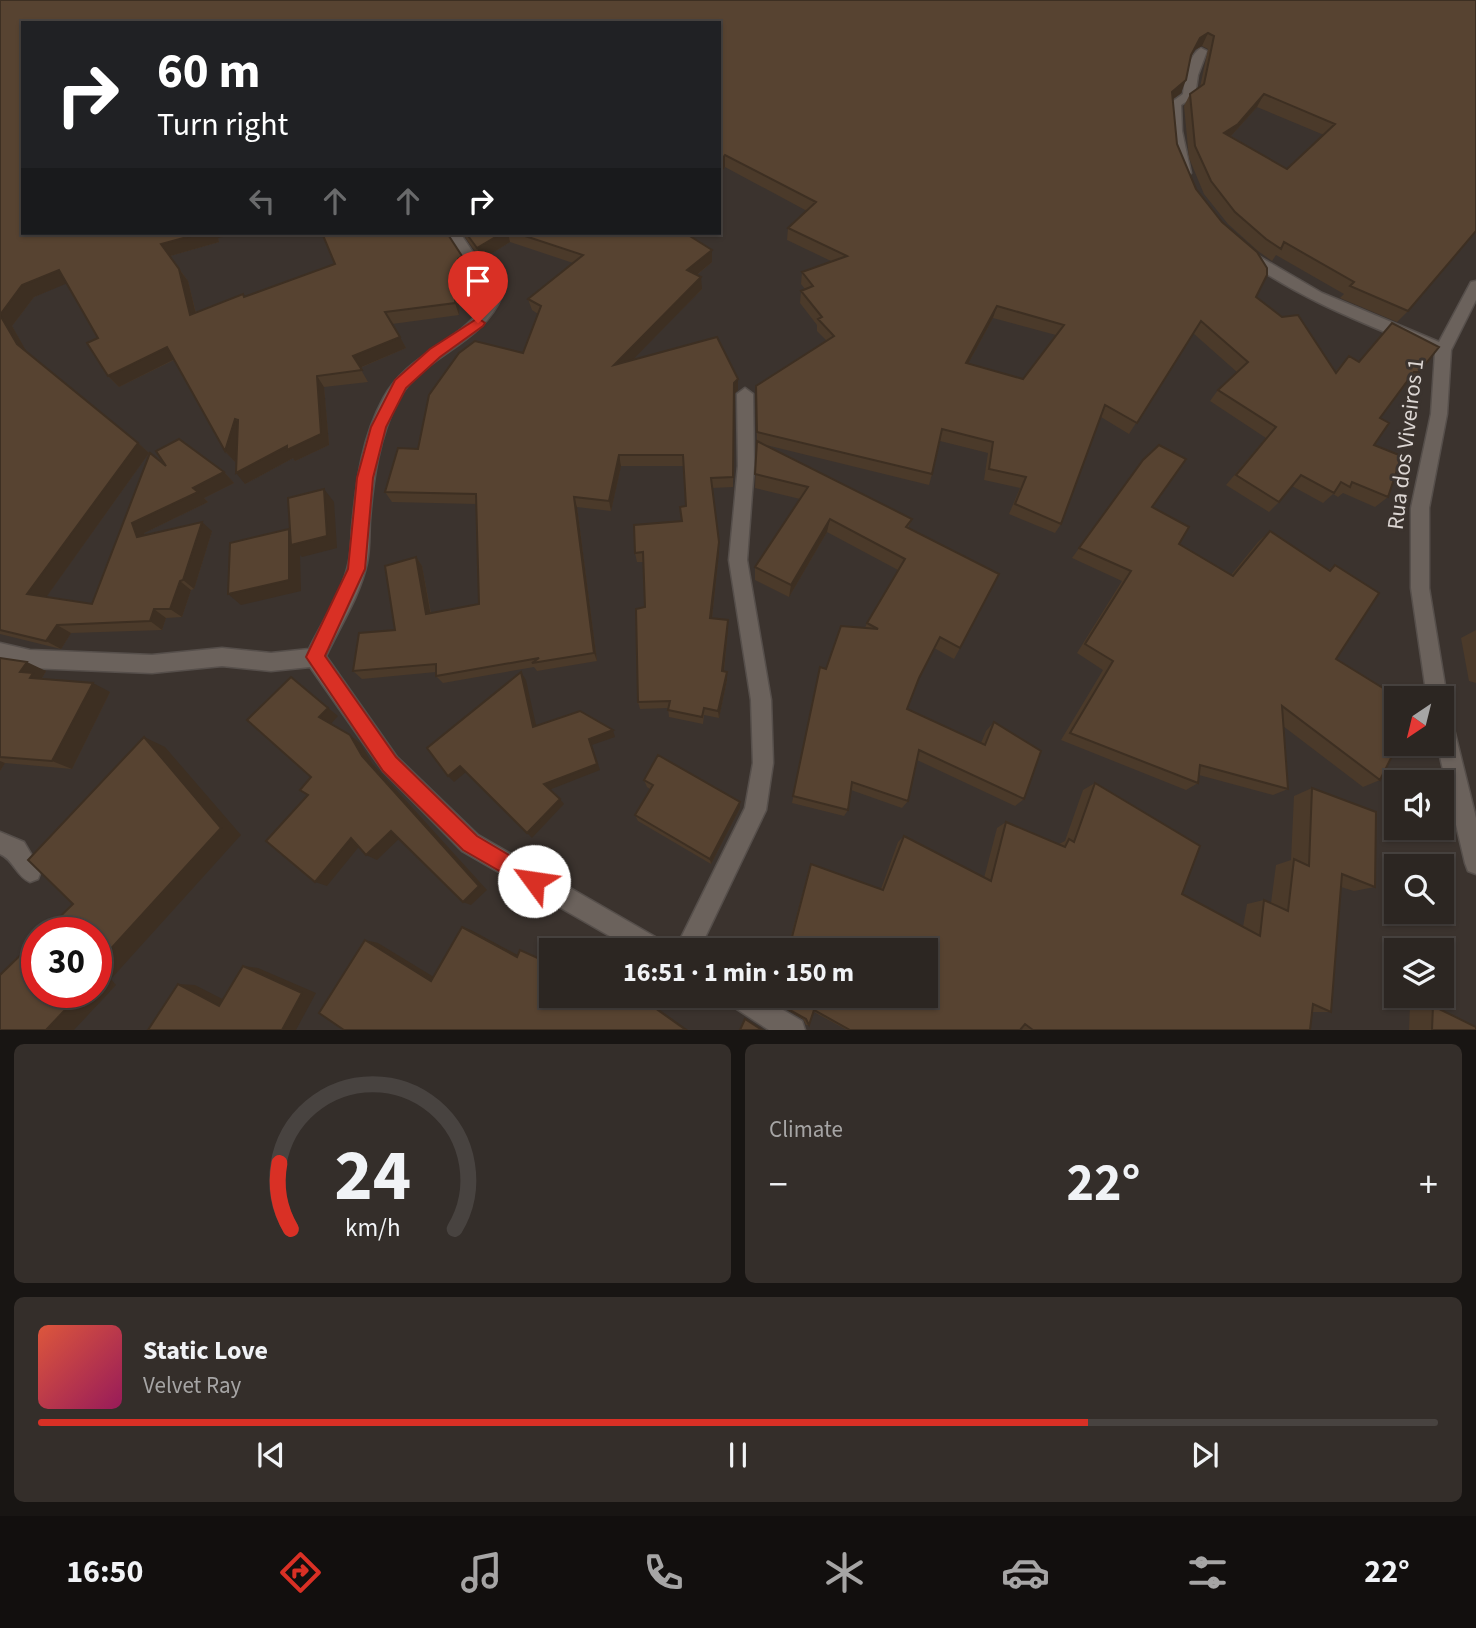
<!DOCTYPE html>
<html lang="en">
<head>
<meta charset="utf-8">
<style>
	body { margin:0; font-family:"Source Sans 3",sans-serif; background:#342e2a; color:#f1f3f6; height:100vh; display:flex; flex-direction:column; font-size:26px; white-space:nowrap }
	* { box-sizing:border-box; margin:0 }
	p { font-size:23px; color:#a6a5a5 }
	.icon { flex:none; width:38px; height:38px; fill:none; stroke:currentColor; stroke-width:2; stroke-linecap:round; stroke-linejoin:round }
	.map { position:relative; height:1030px; overflow:hidden }
	.panel { display:flex; flex-direction:column; gap:14px; padding:14px; background:#181513; flex:1 }
	.panel>* { flex:none }
	.hud { position:absolute; left:21px; top:21px; width:700px; height:214px; border-radius:0px; box-shadow:0 2px 5px #0004,0 0 0 2px #484340; background:#202124; color:#fff; overflow:hidden }
	.needle { width:46px; rotate:215deg }
	.tools { position:absolute; left:1384px; top:686px; display:grid; gap:14px }
	.tools a { display:grid; place-items:center; width:70px; height:70px; border-radius:0px; background:#2c2622; box-shadow:0 2px 5px #0004,0 0 0 2px #484340; font-size:35px }
	.speed { position:absolute; left:21px; top:917px; display:flex; gap:14px; font-size:35px; font-weight:700; text-align:center }
	.speed>* { display:grid; place-content:center; width:91px; height:91px; border-radius:50%; background:#2c2622; box-shadow:0 2px 5px #0004,0 0 0 2px #484340; line-height:1 }
	.speed .limit { border:10px solid #d22; background:#fff; color:#111 }
	.pin { position:absolute; display:grid; place-items:center; width:60px; height:60px; color:#fff; margin:-72px -30px; border-radius:50% 50% 50% 0; rotate:-45deg; box-shadow:0 0 7px #0007 }
	.pin .icon { rotate:45deg }
	.me { position:absolute; width:77px; margin:-38px; rotate:301deg; stroke-linejoin:round; filter:drop-shadow(0 0 5px #0008) }
	.turn { display:flex; align-items:center; gap:24px; height:147px; padding:0 21px; font-size:32px }
	.turn .icon { width:91px; height:91px; stroke-width:2.5 }
	.turn b { display:block; font-size:49px; line-height:60px }
	.lanes { display:flex; align-items:center; height:66px; padding:0 21px; background:#0003; justify-content:center; gap:35px; direction:ltr }
	.lanes .off { opacity:.35 }
	.big { font-size:52px; font-weight:700; line-height:1.1 }
	.panel .card { flex:1; display:flex; flex-direction:column; justify-content:center; gap:10px; min-width:0; padding:0 24px; border-radius:10px; background:#342e2a }
	.panel .dial { align-items:center; gap:0 }
	.dial svg { height:182px; overflow:visible; fill:none; stroke:#484340; stroke-width:7; stroke-linecap:round; text-anchor:middle }
	.dial text { fill:#f1f3f6; stroke:none }
	.song { display:flex; align-items:center; gap:21px }
	.cover { width:84px; height:84px; border-radius:10px; background:linear-gradient(135deg,hsl(10 70% 55%),hsl(330 70% 35%)) }
	.played { height:7px; border-radius:4px; background:linear-gradient(90deg,#d93025 75%,#484340 75%) }
	.keys { display:flex; justify-content:space-around; direction:ltr }
	.heat { display:flex; justify-content:space-between; align-items:center; font-size:38px; direction:ltr }
	.panel .tiles { flex:1; display:grid; gap:14px; grid-template-columns:1fr 1fr }
	.card:last-child { grid-column:span 2 }
	.trip { position:absolute; left:539px; top:938px; width:399px; height:70px; border-radius:0px; background:#2c2622; box-shadow:0 2px 5px #0004,0 0 0 2px #484340; font-weight:700; line-height:70px; text-align:center }
	.dock { display:flex; height:112px; justify-content:space-around; align-items:center; background:#120f0e; color:#a6a5a5 }
	.dock .icon { width:49px; height:49px }
	.dock .active { color:#d93025 }
	.dock b { font-size:32px; color:#f1f3f6 }
	.map>svg:first-child { display:block }
</style>
</head>
<body>
<div class="map">
<svg width="1476" height="1030" viewBox="0 0 1476 1030">
	<rect width="100%" height="100%" fill="#3b332e"/>
	<g fill="none" stroke-linecap="round" stroke-linejoin="round">
		<defs>
			<g id="street">
				<path d="M1201,48l6,3 -9,24 -3,21 -14,9 1,26 9,42 -6,4 -6,-4 -9,-42 -1,-27 14,-10c2,-14 5,-39 18,-46z"/>
				<path d="M446,233h14l42,63c-20,49 -79,59 -104,104 -19,37 -25,80 -28,120 -1,14 0,29 -3,43 -7,33 -27,63 -41,93l71,101 81,78 186,107 4,8h-34l-172,-99 -79,-80 -73,-104 -39,4 -49,-5 -70,7 -122,-5 -30,-7v-18l30,7 122,5 70,-7 49,5 38,-4c14,-29 34,-57 40,-88 3,-14 2,-29 4,-43 4,-41 10,-82 30,-119 25,-49 85,-57 105,-103z"/>
				<path d="M1248,250l74,43 117,49 32,-60 5,-1v19l-25,50 -4,64 -18,94v80l18,110 -3,7 -2,1v-8h-15l-16,-110v-80l20,-94 4,-61c-66,-28 -133,-52 -192,-95l-2,-3z"/>
				<polygon points="745,388 753,394 754,466 747,560 771,700 773,763 766,810 699,950 675,950 745,808 753,763 751,700 729,560 738,466 737,394"/>
				<polygon points="1442,711 1449,714 1452,721 1476,818 1476,874 1468,871 1465,863 1437,744 1442,744"/>
				<path d="M0,832l24,10 17,29 -3,8 -8,3c-14,-6 -16,-22 -30,-28z"/>
				<polygon points="725,996 759,996 802,1021 805,1030 769,1030 729,1004"/>
			</g>
		</defs>
		<use href="#street" stroke="#564f4b" stroke-width="3"/>
		<use href="#street" fill="#6b625c" fill-rule="evenodd"/>
	</g>
	<g fill="#4b3a2a" fill-rule="evenodd">
		<path d="M0,0h1476l-68,311 -11,11 -57,-24 4,-4 -68,-39 -4,6 -14,-10 -30,-27 -24,-30 -15,-36 -5,-52 6,-12 10,-7 8,-38 -6,-3 -8,4 -3,7 -10,36 -8,6 4,45 19,45 60,108 79,75 14,-16 10,5 33,-38 27,49 -12,11h-1l-26,35 -6,27 14,52 -13,10 -32,-14 -5,4 -5,-3 -10,9 -31,-17 -13,16 -10,10 -43,-27 40,-47 -56,-37 8,-11 19,-18 -44,-39 -64,101 -28,-17 -40,107 -6,9 -46,-19 11,-26 -36,-8 4,-27 -48,-12 -8,33 -3,11 -163,-40 146,74 -4,9 52,120 -6,11 -20,-11 -15,30 -12,31 74,34 5,-12 8,-9 30,77 -9,7 -98,-46 -9,41 -6,7 -51,-18 -3,20 -4,6 -52,-13 26,-125 47,-50 2,-5 31,-53 -71,-38 -38,65 -34,-17v-13l45,-68 -45,-11 2,-45 -1,-45 71,-57 -10,-10v-6l-17,-22 1,-12 4,-2 -4,-5 1,-12 29,-11 -44,-21 1,-12 19,-17 -82,-44 -6,9v-153h-696v210l195,5 1,4 -49,14 18,25 8,32 49,-16 217,-41 5,13 -5,2 1,7 -3,1 -1,36 -67,9 14,24 -46,20 8,14 -44,5 5,58 -34,16 -2,-3 -48,26 -9,-28 -1,6 -10,-11 -51,-91 -55,27 -11,-11 -10,-38 -32,-55 -32,14 -22,29 15,27 111,90 11,10 -103,144 46,7 74,-138 58,6 10,11 -30,15 4,4 -64,31 1,2 67,-4 -18,58 -3,1 -9,27 -16,1 -4,12 -91,3 -10,16 -61,-15zM1257,107l67,28 -37,34 -56,-33zM993,318l63,17 -33,44 -55,-15z"/>
		<polygon points="462,233 685,233 712,262 697,275 702,289 632,360 738,390 734,394 733,487 712,488 719,552 712,618 728,620 728,628 724,671 727,680 719,718 704,715 703,724 669,717 668,708 640,709 638,702 645,607 643,562 637,562 635,553 682,521 686,506 683,466 621,466 611,511 577,507 597,661 537,671 534,667 443,683 436,676 436,672 362,679 353,671 395,630 416,557 422,566 431,613 479,604 476,504 392,502 385,492 418,449 523,353 538,314 532,310 528,299 573,263 510,242 481,260"/>
		<polygon points="1143,460 1152,507 1179,544 1231,575 1258,542 1270,531 1328,570 1335,565 1336,659 1391,716 1380,780 1363,787 1283,726 1288,789 1273,795 1199,775 1198,783 1186,790 1061,740 1103,670 1077,653 1122,581 1072,558"/>
		<polygon points="1476,630 1476,683 1469,681 1461,638"/>
		<polygon points="0,658 46,671 42,678 45,679 110,692 72,769 5,763 0,771"/>
		<polygon points="644,780 740,802 740,808 711,864 638,821 635,815 650,789 647,787"/>
		<polygon points="1095,783 1182,894 1243,927 1247,904 1264,900 1271,903 1276,865 1291,860 1294,796 1312,788 1375,887 1354,891 1341,887 1331,1012 1312,1012 1310,1030 1023,1030 1021,1029 1020,1030 847,1030 814,1012 809,1025 806,1025 803,1019 780,1005 783,996 926,996 926,950 801,950 803,945 790,940 809,869 811,864 881,889 898,842 904,836 984,878 997,828 1006,822 1059,844 1065,841 1083,790"/>
		<polygon points="1410,1006 1433,1006 1476,1030 1409,1030"/>
	</g>
	<g fill="#3d2f22">
		<polygon points="1208,33 1202,46 1194,50 1200,38"/>
		<polygon points="1186,80 1181,93 1166,104 1172,92"/>
		<polygon points="1264,94 1257,107 1231,136 1224,133"/>
		<polygon points="725,155 725,167 719,176 719,163"/>
		<polygon points="202,233 240,233 218,238 219,242 170,256 161,244"/>
		<polygon points="502,233 508,233 510,242 481,260 477,248"/>
		<polygon points="712,250 712,262 688,282 687,270"/>
		<polygon points="462,256 467,269 462,271 463,278 459,266 458,259"/>
		<polygon points="455,267 460,279 459,315 455,303"/>
		<polygon points="179,269 188,281 199,327 190,315"/>
		<polygon points="59,270 70,282 34,297 12,326 29,356 17,344 0,315 22,285"/>
		<polygon points="701,277 702,289 616,377 614,365"/>
		<polygon points="997,306 993,318 962,375 966,363"/>
		<polygon points="400,337 406,348 359,368 353,356"/>
		<polygon points="167,347 177,358 119,387 108,376"/>
		<polygon points="317,376 324,387 329,445 295,461 293,458 245,484 236,473"/>
		<polygon points="738,379 738,390 734,394 733,487 734,383"/>
		<polygon points="235,419 244,430 235,462 225,451"/>
		<polygon points="138,443 149,453 42,603 27,594"/>
		<polygon points="619,455 621,466 611,511 609,501"/>
		<polygon points="224,472 234,483 204,498 208,502 144,533 149,547 137,537 132,523 193,488"/>
		<polygon points="324,489 334,502 337,548 302,557 300,555 301,591 241,605 228,594 289,529"/>
		<polygon points="574,497 577,507 597,661 594,653"/>
		<polygon points="830,519 827,532 789,597 791,585"/>
		<polygon points="202,522 212,531 194,589 183,580"/>
		<polygon points="719,542 719,552 711,627 710,618"/>
		<polygon points="416,557 422,566 432,622 426,614"/>
		<polygon points="180,581 191,590 182,617 170,609"/>
		<polygon points="154,609 166,618 162,630 150,621"/>
		<polygon points="728,620 728,628 723,679 722,671"/>
		<polygon points="57,625 71,633 61,649 46,641"/>
		<polygon points="27,662 46,671 42,678 52,683 30,678 20,672"/>
		<polygon points="521,672 526,680 538,734 533,727"/>
		<polygon points="727,672 727,680 719,718 718,711"/>
		<polygon points="291,677 338,716 330,725 319,717"/>
		<polygon points="93,683 110,692 72,769 52,761"/>
		<polygon points="613,730 615,737 592,745 600,770 549,790 544,784 589,739"/>
		<polygon points="350,735 360,743 372,763 487,890 471,905 463,902 362,756"/>
		<polygon points="144,737 165,747 241,835 111,979 116,985 74,1030 46,1030 82,992 96,992 96,965"/>
		<polygon points="0,761 5,763 0,771"/>
		<polygon points="460,766 466,772 454,782 448,776"/>
		<polygon points="560,799 564,804 532,838 527,833"/>
		<polygon points="740,802 740,808 711,864 710,859"/>
		<polygon points="391,831 401,837 377,860 366,855"/>
		<polygon points="351,838 362,843 327,886 315,882"/>
		<polygon points="462,927 471,930 525,959 517,957"/>
		<polygon points="365,940 378,943 442,982 431,981"/>
		<polygon points="243,966 258,968 316,993 296,1030 282,1030"/>
		<polygon points="178,984 195,985 236,1006 219,1006"/>
		<polygon points="638,996 640,996 688,1030 686,1030"/>
	</g>
	<g fill="#574331" stroke="#3d2f22" stroke-width="2" fill-rule="evenodd">
		<path d="M0,0h1476v231l-68,80 -58,-25 4,-4 -70,-40 -3,7 -15,-10 -31,-27 -24,-31 -16,-35 -5,-52 14,-10 10,-48 -6,-3 -8,5 -9,17 -5,25 -14,12 5,52 19,45 26,33 35,30 10,16v7l-11,22 26,20 16,-2 38,58 13,-17 10,6 33,-39 47,24 -20,25h-5l-34,46 9,5 -15,22 25,10 1,6 -12,36 -36,-15 -2,5 -9,-5 -7,11 -33,-18 -22,27 -43,-27 40,-48 -58,-37 30,-28 -47,-41 -64,102 -32,-18 -44,119 -46,-20 11,-27 -37,-8 4,-27 -51,-13 -10,45 -175,-42 -1,-46 78,-50 -16,-17 4,-2 -21,-26 12,-5 -11,-14 45,-16 -59,-28 28,-26 -91,-47 -6,8v-140h-696v210h179l-41,11 18,25 11,46 53,-21 1,3 91,-33 -13,-31h125l15,23 -4,3 1,7 -4,1v36l-70,9 15,25 -47,19 9,14 -45,6 4,58 -34,16v-4l-51,27 2,-53 -3,-1 -10,32 -58,-104 -59,29 -21,-33 11,-5 -39,-68 -37,15 -22,30 17,29 121,99 -111,151 65,10 58,-151 16,13 -10,-15 23,-12 45,33 -31,16 5,4 -66,31 5,14 65,-15 -19,58 -3,1 -10,28h-16l-4,12 -93,4 -11,16 -46,-11zM1264,94l71,30 -48,45 -63,-36 14,-9zM997,306l67,19 -41,54 -57,-16z"/>
		<polygon points="466,233 502,233 477,248"/>
		<polygon points="516,233 685,233 712,250 687,270 701,277 614,365 717,337 738,379 734,383 733,477 711,478 719,542 710,618 728,620 722,671 727,672 718,711 704,708 702,717 668,710 670,701 638,702 636,609 645,607 643,552 635,553 634,525 682,521 680,507 686,506 683,455 619,455 609,501 574,497 594,653 532,663 539,658 436,676 436,664 353,671 359,633 395,630 385,566 416,557 426,614 479,604 476,494 385,492 398,448 418,449 429,395 459,353 475,341 523,353 541,306 528,299 583,255"/>
		<polygon points="757,441 912,519 906,527 999,574 960,648 940,637 919,678 907,709 985,745 994,722 1041,751 1024,799 919,750 908,801 852,782 848,810 793,796 820,667 826,669 841,626 878,629 867,623 905,559 830,519 791,585 755,567 808,487 755,474"/>
		<polygon points="1159,445 1186,459 1152,507 1189,527 1179,544 1233,576 1270,531 1330,571 1335,565 1379,593 1336,659 1399,698 1396,698 1396,703 1391,716 1396,719 1396,744 1398,744 1380,780 1282,706 1288,789 1200,765 1198,783 1070,733 1113,661 1085,644 1131,571 1079,548 1143,460"/>
		<polygon points="324,489 327,536 291,545 288,498"/>
		<polygon points="289,529 289,580 228,594 230,543"/>
		<polygon points="0,658 27,662 20,672 33,673 30,678 93,683 52,761 0,757"/>
		<polygon points="521,672 533,727 580,711 613,730 589,739 597,764 544,784 560,799 527,833 460,766 448,776 427,748"/>
		<polygon points="291,677 328,708 319,717 350,735 362,756 479,886 463,902 391,831 366,855 351,838 315,882 266,841 308,795 300,790 311,777 247,720"/>
		<polygon points="144,737 221,828 96,965 96,933 43,933 73,904 28,860"/>
		<polygon points="658,755 740,802 710,859 635,815 653,785 644,780"/>
		<polygon points="1095,783 1200,846 1182,894 1260,936 1264,900 1288,911 1294,859 1309,866 1312,788 1376,812 1375,887 1342,874 1331,1012 1313,1004 1310,1030 1033,1030 1025,1024 1020,1030 850,1030 814,1010 809,1025 806,1019 781,1005 785,996 926,996 926,950 802,950 805,942 792,937 811,864 883,890 904,836 991,881 1006,822 1065,847 1069,839 1074,842"/>
		<polygon points="462,927 517,957 520,950 551,964 551,996 638,996 686,1030 344,1030 319,1013 365,940 431,981"/>
		<polygon points="37,939 37,992 82,992 46,1030 0,1030 0,975"/>
		<polygon points="243,966 302,993 282,1030 148,1030 178,984 219,1006"/>
		<polygon points="1433,1006 1476,1027 1476,1030 1432,1030"/>
		<polygon points="745,1019 762,1030 740,1030"/>
	</g>
	<polygon fill="#d93025" stroke="#8d1f18" stroke-width="2" points="478,318 485,323 483,326 440,357 406,388 386,427 373,478 365,569 325,656 396,757 477,836 541,874 544,881 541,888 534,891 463,850 383,771 306,657 348,569 357,478 371,427 395,380 430,349"/>
	<g text-anchor="middle" stroke-width="6" stroke-linejoin="round" paint-order="stroke">
		<g font-size="23" fill="#dcd6d3" stroke="#3b332e">
			<text transform="translate(1405 444) rotate(-83)" y="8">Rua dos Viveiros 1</text>
		</g>
	</g>
</svg>
<div class="tools">
<a><svg class="needle" viewBox="-14 -14 28 28"><path d="M0-13l5 13h-10z" fill="#e53935"/><path d="M0 13l5-13h-10z" fill="#a6a5a5"/></svg></a>
<a><svg class="icon" aria-label="sound" viewBox="0 0 24 24"><path d="M4 9h4l5-4v14l-5-4H4zM17 9q2 3 0 6"/></svg></a>
<a><svg class="icon" aria-label="search" viewBox="0 0 24 24"><circle cx="10" cy="10" r="6"/><path d="M15 15l6 6"/></svg></a>
<a><svg class="icon" aria-label="layers" viewBox="0 0 24 24"><path d="M12 4l9 5-9 5-9-5zM3 14l9 5 9-5"/></svg></a>
</div>
<div class="speed"><div class="limit">30</div></div>
<div class="pin" style="left:478px;top:323px;background:#d93025"><svg class="icon" aria-label="arrive" viewBox="0 0 24 24"><path d="M6 21V4h12l-3 4 3 4H6"/></svg></div>
<svg class="me" style="left:534px;top:881px" viewBox="-20 -20 40 40"><circle r="19" fill="#fff"/><path d="M0-13L10 11 0 6-10 11z" fill="#d93025"/></svg>
<div class="trip">16:51 · 1 min · 150 m</div>
<div class="hud">
<div class="turn"><svg class="icon" aria-label="right" viewBox="0 0 24 24"><path d="M7 20v-9h11M14 6l5 5-5 5"/></svg><div><b>60 m</b>Turn right</div></div>
<div class="lanes"><svg class="icon off" aria-label="left" viewBox="0 0 24 24"><path d="M17 20v-9H6M10 6l-5 5 5 5"/></svg><svg class="icon off" aria-label="ahead" viewBox="0 0 24 24"><path d="M12 20V5M6 11l6-6 6 6"/></svg><svg class="icon off" aria-label="ahead" viewBox="0 0 24 24"><path d="M12 20V5M6 11l6-6 6 6"/></svg><svg class="icon" aria-label="right" viewBox="0 0 24 24"><path d="M7 20v-9h11M14 6l5 5-5 5"/></svg></div>
</div>
</div>
<section class="panel">
<div class="tiles">
<div class="card dial"><svg viewBox="0 0 100 80">
<path d="M14 69A42 42 0 1 1 86 69"/>
<path d="M14 69A42 42 0 0 1 9 40" stroke="#d93025"/>
<text x="50" y="56" font-size="32" font-weight="700">24</text>
<text x="50" y="72" font-size="11">km/h</text>
</svg></div>
<div class="card"><p>Climate</p>
<div class="heat"><a>−</a><b class="big">22°</b><a>+</a></div>
</div>
<div class="card">
<div class="song"><i class="cover"></i><div><b>Static Love</b><p>Velvet Ray</p></div></div>
<div class="played"></div>
<div class="keys"><svg class="icon" aria-label="previous" viewBox="0 0 24 24"><path d="M18 5L8 12l10 7zM5 5v14"/></svg><svg class="icon" aria-label="pause" viewBox="0 0 24 24"><path d="M8 5v14M16 5v14"/></svg><svg class="icon" aria-label="next" viewBox="0 0 24 24"><path d="M6 5l10 7-10 7zM19 5v14"/></svg></div>
</div>
</div>
</section>
<nav class="dock">
<b>16:50</b>
<svg class="icon active" aria-label="directions" viewBox="0 0 24 24"><path d="M12 3l9 9-9 9-9-9zM9 14v-3h6M13 9l2 2-2 2"/></svg>
<svg class="icon" aria-label="music" viewBox="0 0 24 24"><path d="M9 18V5l10-2v13"/><circle cx="6" cy="18" r="3"/><circle cx="16" cy="16" r="3"/></svg>
<svg class="icon" aria-label="phone" viewBox="0 0 24 24"><path d="M5 4h4l2 5-3 2q2 4 5 5l2-3 5 2v4C11 20 4 13 5 4z"/></svg>
<svg class="icon" aria-label="climate" viewBox="0 0 24 24"><path d="M12 3v18M4 7l16 10M4 17L20 7"/></svg>
<svg class="icon" aria-label="car" viewBox="0 0 24 24"><path d="M5 17H2v-5l4-1 3-4h7l3 4 3 1v5h-3M9 17h6M6 11h13"/><circle cx="7" cy="17" r="2"/><circle cx="17" cy="17" r="2"/></svg>
<svg class="icon" aria-label="filters" viewBox="0 0 24 24"><path d="M4 7h16M4 17h16"/><circle cx="9" cy="7" r="2"/><circle cx="15" cy="17" r="2"/></svg>
<b>22°</b>
</nav>
</body>
</html>
